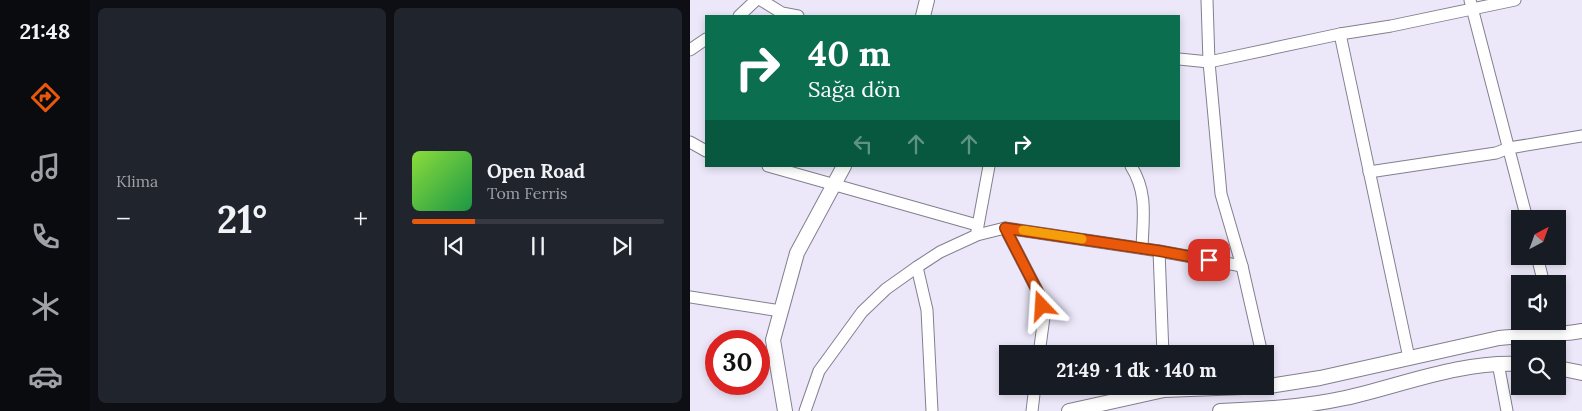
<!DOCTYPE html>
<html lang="tr">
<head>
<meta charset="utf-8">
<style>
	body { margin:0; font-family:Lora,serif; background:#20242c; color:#f1f3f6; height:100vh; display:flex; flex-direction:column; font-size:19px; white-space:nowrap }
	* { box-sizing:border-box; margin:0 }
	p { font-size:16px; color:#9ea1a6 }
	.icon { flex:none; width:28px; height:28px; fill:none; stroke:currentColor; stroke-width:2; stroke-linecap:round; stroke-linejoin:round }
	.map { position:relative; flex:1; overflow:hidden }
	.panel { display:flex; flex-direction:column; gap:8px; padding:8px; background:#0d0f14; width:600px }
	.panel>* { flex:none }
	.top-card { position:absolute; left:15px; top:15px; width:475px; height:152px; border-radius:0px; box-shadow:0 2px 8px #0003; background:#0b6e4f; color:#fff; overflow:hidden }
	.needle { width:32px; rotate:41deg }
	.fabs { position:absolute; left:821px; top:210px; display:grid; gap:10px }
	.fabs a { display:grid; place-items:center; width:55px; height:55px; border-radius:0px; background:#171b24; box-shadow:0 2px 8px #0003; font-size:25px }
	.speed { position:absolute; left:15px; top:330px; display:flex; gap:10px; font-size:25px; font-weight:700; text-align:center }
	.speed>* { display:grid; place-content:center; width:65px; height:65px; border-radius:50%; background:#171b24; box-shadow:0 2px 8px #0003; line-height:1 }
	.speed .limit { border:8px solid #d22; background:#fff; color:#111 }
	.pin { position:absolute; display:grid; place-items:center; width:42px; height:42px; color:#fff; margin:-21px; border-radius:10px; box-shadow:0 2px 8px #0006 }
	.me { position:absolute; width:55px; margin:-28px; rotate:340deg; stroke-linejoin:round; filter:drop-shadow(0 0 4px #0008) }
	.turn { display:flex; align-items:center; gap:18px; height:105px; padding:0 20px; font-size:22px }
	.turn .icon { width:65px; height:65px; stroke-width:2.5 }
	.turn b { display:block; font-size:35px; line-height:42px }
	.lanes { display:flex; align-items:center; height:48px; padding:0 20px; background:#0003; justify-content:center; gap:25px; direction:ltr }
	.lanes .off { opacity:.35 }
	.big { font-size:38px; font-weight:700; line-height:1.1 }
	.panel .widget { flex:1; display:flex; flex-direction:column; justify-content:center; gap:8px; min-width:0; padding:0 18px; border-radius:8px; background:#20242c }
	.song { display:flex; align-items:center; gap:15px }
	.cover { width:60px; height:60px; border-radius:8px; background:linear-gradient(135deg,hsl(90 70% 55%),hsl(140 70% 35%)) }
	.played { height:5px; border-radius:2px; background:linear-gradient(90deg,#ea580c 25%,#363941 25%) }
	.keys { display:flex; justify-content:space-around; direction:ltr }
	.heat { display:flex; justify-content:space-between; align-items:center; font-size:28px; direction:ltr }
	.panel .tiles { flex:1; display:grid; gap:8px; grid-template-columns:repeat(2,1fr) }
	.trip { position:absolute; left:309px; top:345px; width:275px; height:50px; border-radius:0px; background:#171b24; box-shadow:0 2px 8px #0003; font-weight:700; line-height:50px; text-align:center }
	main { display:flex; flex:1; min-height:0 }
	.dock { display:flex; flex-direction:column; width:90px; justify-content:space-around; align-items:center; background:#090b0e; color:#9ea1a6 }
	.dock .icon { width:35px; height:35px }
	.dock .current { color:#ea580c }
	.dock b { font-size:22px; color:#f1f3f6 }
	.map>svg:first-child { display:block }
</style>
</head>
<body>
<main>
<nav class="dock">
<b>21:48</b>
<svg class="icon current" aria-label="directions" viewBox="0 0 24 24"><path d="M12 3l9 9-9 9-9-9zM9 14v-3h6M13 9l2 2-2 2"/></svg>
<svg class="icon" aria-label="music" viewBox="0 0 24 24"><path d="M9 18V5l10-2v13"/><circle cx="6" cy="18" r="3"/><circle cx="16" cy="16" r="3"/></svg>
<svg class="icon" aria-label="phone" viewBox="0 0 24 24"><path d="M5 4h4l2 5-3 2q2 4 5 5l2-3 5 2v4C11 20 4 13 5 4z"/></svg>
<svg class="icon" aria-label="climate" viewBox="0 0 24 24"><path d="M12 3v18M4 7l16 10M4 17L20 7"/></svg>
<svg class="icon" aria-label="car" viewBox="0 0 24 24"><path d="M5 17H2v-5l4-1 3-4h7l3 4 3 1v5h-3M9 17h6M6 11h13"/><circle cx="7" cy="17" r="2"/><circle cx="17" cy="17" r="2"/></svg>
</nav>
<section class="panel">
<div class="tiles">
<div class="widget"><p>Klima</p>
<div class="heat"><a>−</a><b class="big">21°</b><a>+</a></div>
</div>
<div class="widget">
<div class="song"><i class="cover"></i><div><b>Open Road</b><p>Tom Ferris</p></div></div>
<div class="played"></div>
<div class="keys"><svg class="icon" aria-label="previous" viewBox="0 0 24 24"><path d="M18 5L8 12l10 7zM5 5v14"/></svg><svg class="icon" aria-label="pause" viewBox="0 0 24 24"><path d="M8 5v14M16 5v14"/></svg><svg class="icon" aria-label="next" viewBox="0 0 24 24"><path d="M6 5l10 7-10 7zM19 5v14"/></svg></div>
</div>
</div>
</section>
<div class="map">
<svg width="892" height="411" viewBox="0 0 892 411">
	<rect width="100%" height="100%" fill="#ece8fa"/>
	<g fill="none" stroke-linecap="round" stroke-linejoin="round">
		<defs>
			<g id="minor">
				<polyline points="71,0 92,13 108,16"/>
				<polyline points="517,0 519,62 531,194 552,266 572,354"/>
				<polyline points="780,0 837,219"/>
				<polyline points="49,16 66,0"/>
				<polyline points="650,34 719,358"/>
				<polyline points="0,50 16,39"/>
				<polyline points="489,59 519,62 650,34 701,26 825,0"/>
				<polyline points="0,142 16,151"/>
				<polyline points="78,166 287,225"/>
				<path d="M441,166c17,27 12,52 11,82"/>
				<polyline points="679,172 806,153 819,148 892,136"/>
				<polyline points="315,228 350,296 354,317 349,354"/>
				<polyline points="287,231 299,166"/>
				<polyline points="469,251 473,354"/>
				<polyline points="847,256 854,284"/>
				<polyline points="227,267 237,310 242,411"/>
				<polyline points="0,297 91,311"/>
				<polyline points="864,321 868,335"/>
				<polyline points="808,363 817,411"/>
				<polyline points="575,367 579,386"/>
				<polyline points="115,411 129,371 172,312 196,289 227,267 250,252 287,235 315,228 469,251 552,266"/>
				<polyline points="342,411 345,386"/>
			</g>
			<g id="tertiary">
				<polyline points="233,16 237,0"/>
				<polyline points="868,368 892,373"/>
				<polyline points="95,411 83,340 107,253 154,166"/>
				<path d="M379,411l95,-21 105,-4 51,-8 179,-40c28,-3 55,-2 83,-7"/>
				<path d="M530,411c42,-2 84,-4 125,-13 58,-13 115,-37 175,-34"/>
			</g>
		</defs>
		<use href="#minor" stroke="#837f8f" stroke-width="13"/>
		<use href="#tertiary" stroke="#837f8f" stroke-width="16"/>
		<use href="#minor" stroke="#fff" stroke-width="11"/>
		<use href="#tertiary" stroke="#fff" stroke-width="14"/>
	</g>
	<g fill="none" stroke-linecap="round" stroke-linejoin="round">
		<defs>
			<polyline id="route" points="352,306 350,296 315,228 470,251 519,260"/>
		</defs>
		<use href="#route" stroke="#983908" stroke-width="12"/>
		<use href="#route" stroke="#ea580c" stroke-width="9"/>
		<polyline stroke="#f59e0b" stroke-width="9" points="333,230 392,239"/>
	</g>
</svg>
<div class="fabs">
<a><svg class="needle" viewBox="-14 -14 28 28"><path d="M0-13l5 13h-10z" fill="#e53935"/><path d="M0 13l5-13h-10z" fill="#9ea1a6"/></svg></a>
<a><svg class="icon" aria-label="sound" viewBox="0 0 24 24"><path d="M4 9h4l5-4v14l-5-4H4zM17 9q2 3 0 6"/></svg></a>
<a><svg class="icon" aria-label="search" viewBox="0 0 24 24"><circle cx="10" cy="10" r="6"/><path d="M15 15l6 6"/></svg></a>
</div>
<div class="speed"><div class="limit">30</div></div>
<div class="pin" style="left:519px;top:260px;background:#d93025"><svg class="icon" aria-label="arrive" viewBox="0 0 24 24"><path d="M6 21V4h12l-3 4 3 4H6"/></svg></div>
<svg class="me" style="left:352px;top:306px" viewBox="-20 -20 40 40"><path d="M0-17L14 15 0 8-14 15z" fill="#ea580c" stroke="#fff" stroke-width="4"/></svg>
<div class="trip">21:49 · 1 dk · 140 m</div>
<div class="top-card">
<div class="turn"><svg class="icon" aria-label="right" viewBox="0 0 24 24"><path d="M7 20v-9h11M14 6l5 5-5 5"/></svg><div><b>40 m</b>Sağa dön</div></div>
<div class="lanes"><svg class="icon off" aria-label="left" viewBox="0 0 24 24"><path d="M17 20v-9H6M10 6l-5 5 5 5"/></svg><svg class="icon off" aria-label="ahead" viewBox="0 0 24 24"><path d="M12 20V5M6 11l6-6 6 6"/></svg><svg class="icon off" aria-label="ahead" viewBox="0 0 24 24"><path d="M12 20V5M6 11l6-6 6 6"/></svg><svg class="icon" aria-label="right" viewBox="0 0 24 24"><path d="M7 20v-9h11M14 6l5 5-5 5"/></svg></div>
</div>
</div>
</main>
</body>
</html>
